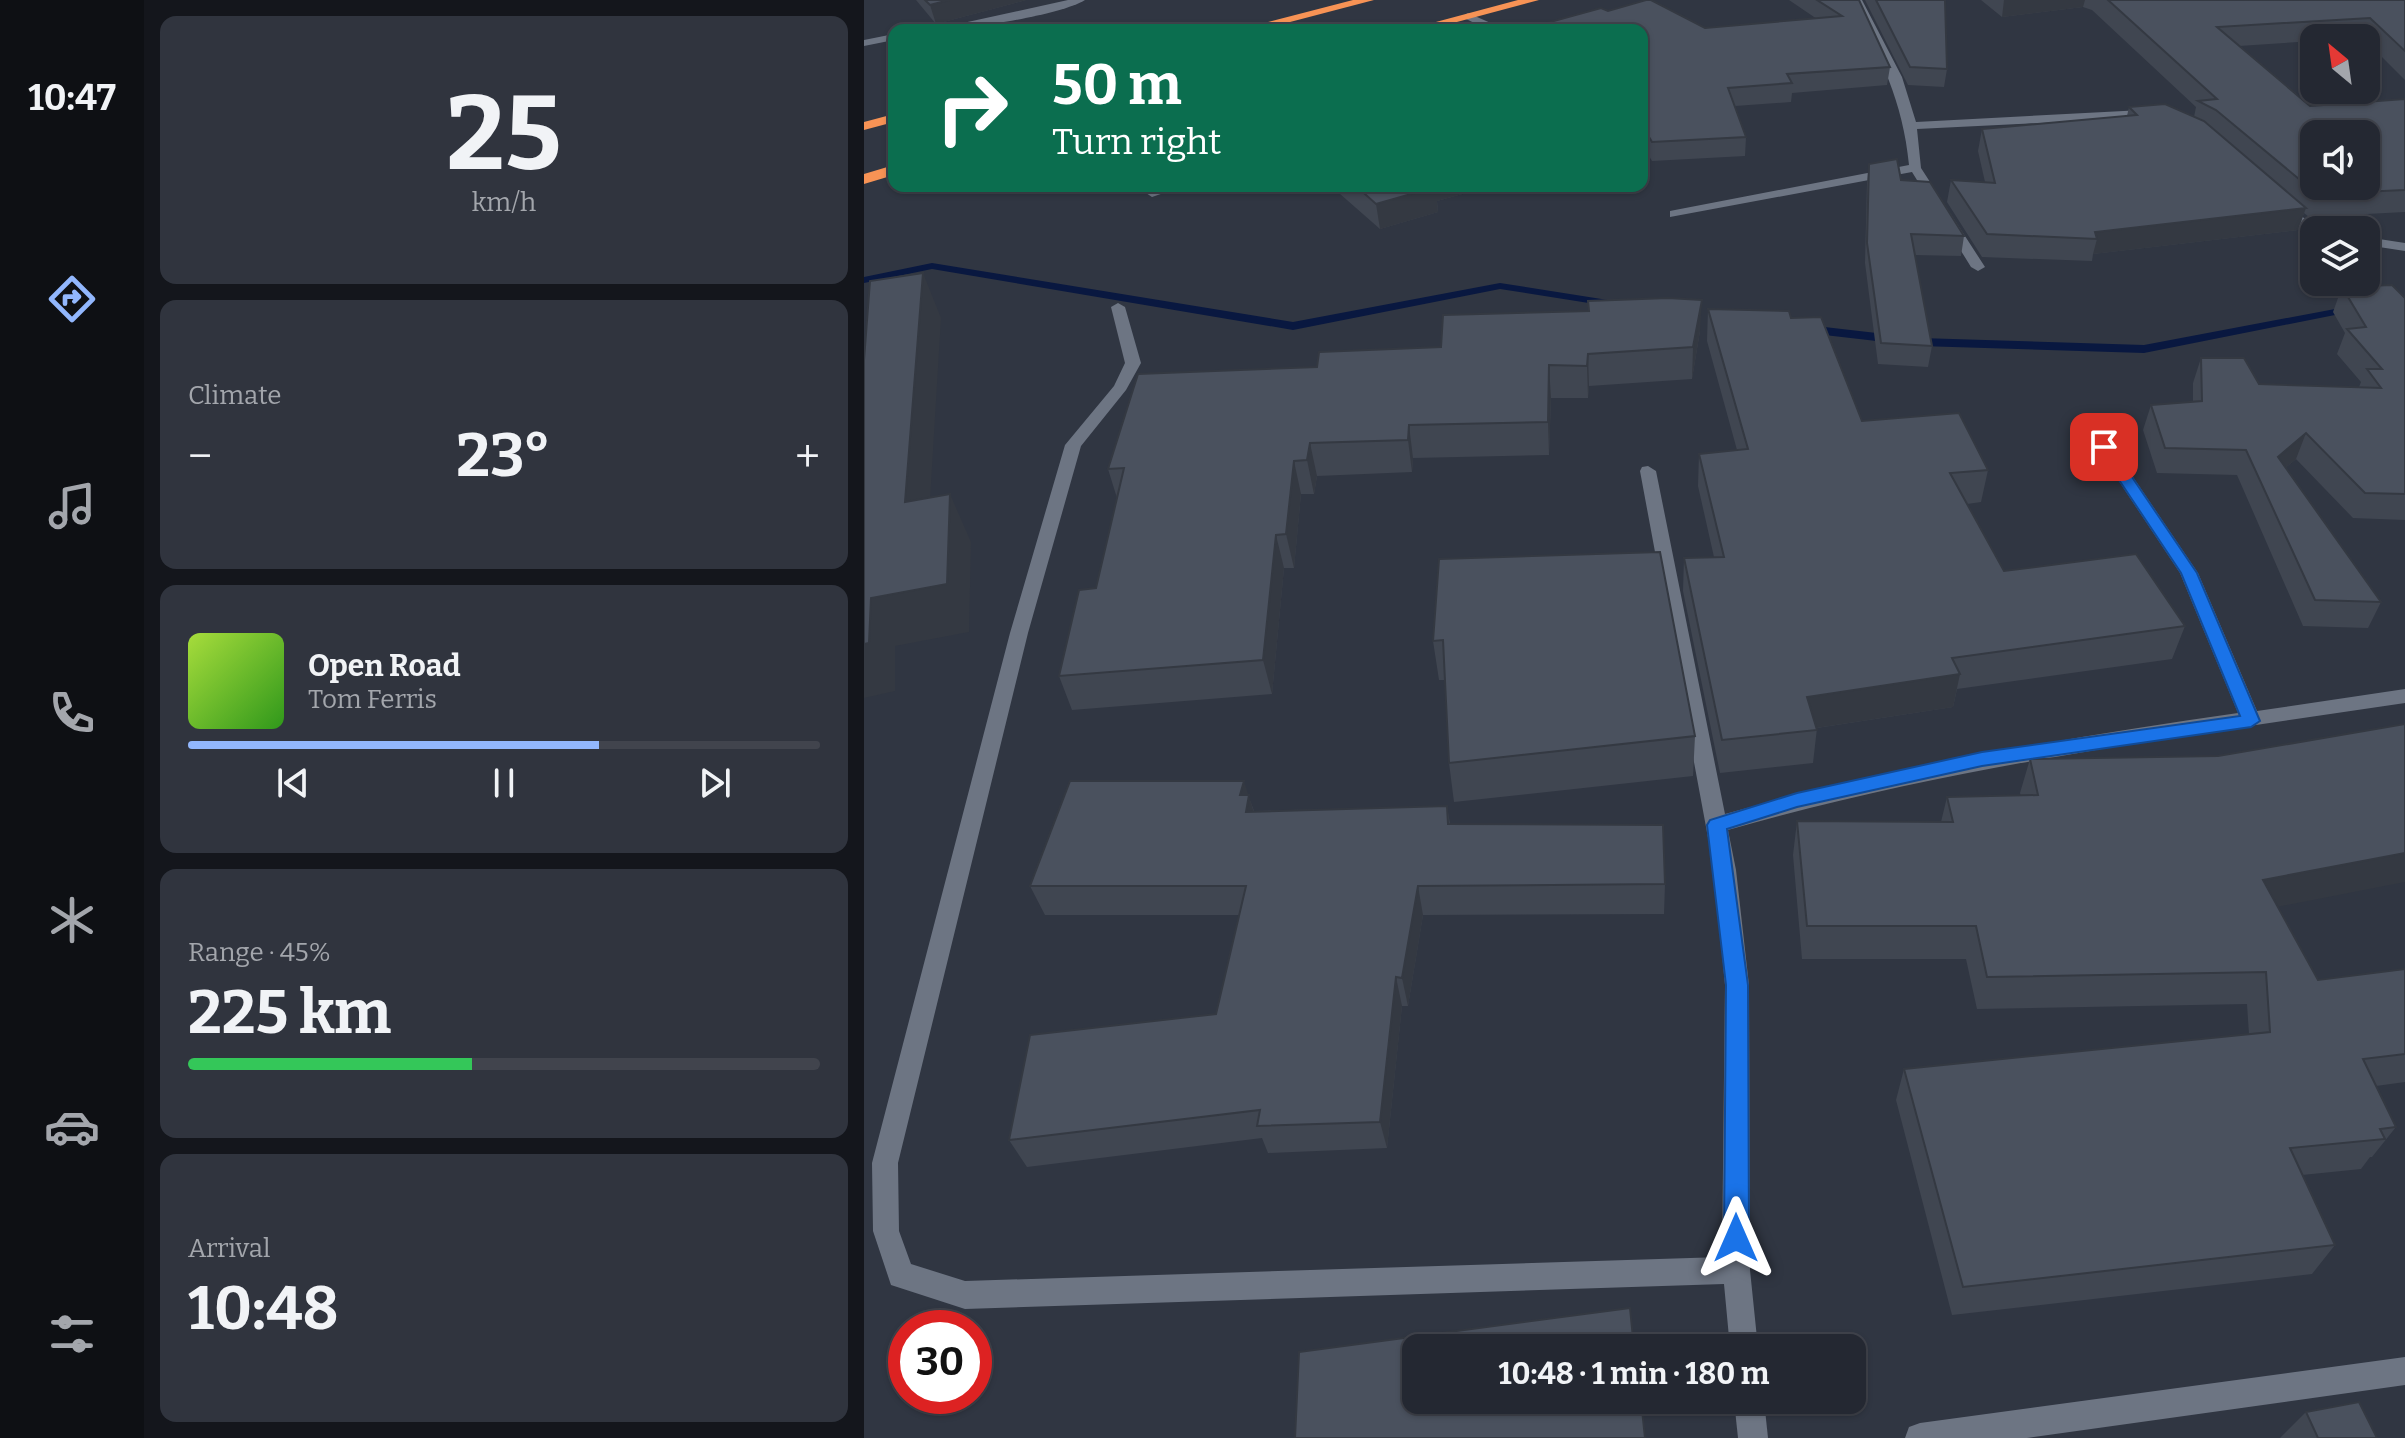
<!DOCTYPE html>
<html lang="en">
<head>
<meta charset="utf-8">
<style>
	body { margin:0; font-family:Bitter,serif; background:#30343e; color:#f1f3f6; height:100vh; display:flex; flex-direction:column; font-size:30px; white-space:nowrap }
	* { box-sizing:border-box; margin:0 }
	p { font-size:26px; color:#a3a6ac }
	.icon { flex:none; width:44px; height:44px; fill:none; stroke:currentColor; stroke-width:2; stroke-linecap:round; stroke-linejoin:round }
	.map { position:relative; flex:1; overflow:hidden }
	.panel { display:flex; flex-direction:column; gap:16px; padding:16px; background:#14161c; width:720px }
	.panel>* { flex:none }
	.guide { position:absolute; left:24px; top:24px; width:760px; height:168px; border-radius:16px; box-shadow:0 2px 6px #0004,0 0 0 2px #41444d; background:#0b6e4f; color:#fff; overflow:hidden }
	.needle { width:52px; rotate:331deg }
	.buttons { position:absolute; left:1436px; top:24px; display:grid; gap:16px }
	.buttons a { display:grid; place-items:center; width:80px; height:80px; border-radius:16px; background:#242832; box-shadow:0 2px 6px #0004,0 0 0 2px #41444d; font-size:40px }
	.speed { position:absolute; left:24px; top:1310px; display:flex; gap:16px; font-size:40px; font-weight:700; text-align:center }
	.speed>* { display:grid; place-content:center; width:104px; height:104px; border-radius:50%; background:#242832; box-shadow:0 2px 6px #0004,0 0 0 2px #41444d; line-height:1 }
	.speed .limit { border:12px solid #d22; background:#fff; color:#111 }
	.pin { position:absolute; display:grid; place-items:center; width:68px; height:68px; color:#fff; margin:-34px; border-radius:16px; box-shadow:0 4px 12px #0006 }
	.me { position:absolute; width:88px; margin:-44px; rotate:0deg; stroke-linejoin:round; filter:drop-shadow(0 0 6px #0008) }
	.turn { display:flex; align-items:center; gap:28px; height:168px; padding:0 32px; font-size:36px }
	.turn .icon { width:104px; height:104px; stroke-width:2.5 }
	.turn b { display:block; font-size:56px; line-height:68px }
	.big { font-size:60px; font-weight:700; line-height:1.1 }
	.panel .tile { flex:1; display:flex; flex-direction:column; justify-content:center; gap:12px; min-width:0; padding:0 28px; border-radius:16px; background:#30343e }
	.panel .dial { align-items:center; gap:0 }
	.dial b { font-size:104px; line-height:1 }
	.song { display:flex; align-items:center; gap:24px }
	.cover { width:96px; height:96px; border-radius:12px; background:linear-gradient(135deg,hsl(80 70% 55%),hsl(110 70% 35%)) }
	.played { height:8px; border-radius:4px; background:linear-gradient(90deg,#92b7fd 65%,#41444d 65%) }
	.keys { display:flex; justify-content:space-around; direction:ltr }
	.heat { display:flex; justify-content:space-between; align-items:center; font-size:44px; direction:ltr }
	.charge { height:12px; border-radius:6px; background:linear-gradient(90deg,#34c759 45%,#41444d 0) }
	.trip { position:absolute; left:538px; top:1334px; width:464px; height:80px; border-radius:16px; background:#242832; box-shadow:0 2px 6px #0004,0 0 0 2px #41444d; font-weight:700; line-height:80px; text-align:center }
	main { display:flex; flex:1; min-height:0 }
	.tabs { display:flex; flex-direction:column; width:144px; justify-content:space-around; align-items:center; background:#0e1014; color:#a3a6ac }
	.tabs .icon { width:56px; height:56px }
	.tabs .selected { color:#92b7fd }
	.tabs b { font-size:36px; color:#f1f3f6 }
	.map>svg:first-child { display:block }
</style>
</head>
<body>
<main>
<nav class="tabs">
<b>10:47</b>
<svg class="icon selected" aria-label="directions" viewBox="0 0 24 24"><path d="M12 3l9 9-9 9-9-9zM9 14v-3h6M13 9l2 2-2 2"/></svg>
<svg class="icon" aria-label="music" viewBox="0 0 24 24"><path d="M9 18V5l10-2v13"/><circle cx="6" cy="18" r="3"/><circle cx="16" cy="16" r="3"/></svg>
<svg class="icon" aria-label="phone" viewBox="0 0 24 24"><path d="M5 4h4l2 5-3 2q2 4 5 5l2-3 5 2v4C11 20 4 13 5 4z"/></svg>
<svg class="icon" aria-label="climate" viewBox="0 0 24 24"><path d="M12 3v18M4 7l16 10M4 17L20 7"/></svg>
<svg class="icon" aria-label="car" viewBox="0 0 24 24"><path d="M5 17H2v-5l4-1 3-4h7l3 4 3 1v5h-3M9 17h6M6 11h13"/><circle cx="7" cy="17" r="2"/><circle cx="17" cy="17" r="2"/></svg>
<svg class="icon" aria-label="filters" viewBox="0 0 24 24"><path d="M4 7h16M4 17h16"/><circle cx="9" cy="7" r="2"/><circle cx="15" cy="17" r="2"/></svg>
</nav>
<section class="panel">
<div class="tile dial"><b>25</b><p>km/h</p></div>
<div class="tile"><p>Climate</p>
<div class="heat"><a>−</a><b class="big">23°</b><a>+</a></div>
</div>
<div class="tile">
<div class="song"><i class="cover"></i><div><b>Open Road</b><p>Tom Ferris</p></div></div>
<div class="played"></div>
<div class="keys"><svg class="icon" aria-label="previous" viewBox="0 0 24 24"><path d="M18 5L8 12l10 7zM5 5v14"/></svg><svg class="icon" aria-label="pause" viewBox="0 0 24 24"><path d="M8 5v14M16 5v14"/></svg><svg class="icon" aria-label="next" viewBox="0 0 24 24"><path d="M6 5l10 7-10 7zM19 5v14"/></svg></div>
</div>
<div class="tile"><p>Range · 45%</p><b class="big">225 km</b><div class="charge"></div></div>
<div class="tile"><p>Arrival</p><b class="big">10:48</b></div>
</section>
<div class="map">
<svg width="1541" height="1438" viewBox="0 0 1541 1438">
	<rect width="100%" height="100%" fill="#303642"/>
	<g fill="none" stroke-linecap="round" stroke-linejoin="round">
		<g fill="#091840" fill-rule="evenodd">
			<polygon points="68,263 429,322 636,283 750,301 756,304 750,307 636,289 429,330 68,269 0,283 0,277"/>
			<polygon points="1487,306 1493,309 1491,311 1280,353 1056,346 943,333 937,329 943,325 1056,338 1280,345"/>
		</g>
		<g fill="#6d7583" fill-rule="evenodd">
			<path d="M204,0h17c-26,16 -122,30 -154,30z"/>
			<path d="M988,0h10l40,77 14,45 227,-12 18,7 -6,4 -12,-3 -226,11 4,39 64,99 -7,4 -7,-4 -59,-95 -242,45v-6l5,-1 234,-45c-6,-64 -29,-108 -57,-165z"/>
			<polygon points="604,13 638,28 639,30 625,30 600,18 599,16"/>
			<polygon points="30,34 30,40 0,46 0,40"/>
			<polygon points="299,186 320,186 288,197 282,193"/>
			<polygon points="1411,203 1421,203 1455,230 1450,230 1450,237 1411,209"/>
			<polygon points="1502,237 1541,243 1541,251 1502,245"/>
			<path d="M254,303l7,4 16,56 -15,27 -45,56 -53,187 -130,530 1,68 12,33 54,17 757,-24 3,-272 -11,-115 -74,-399 2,-4 6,-1 8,5 69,343c168,-47 340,-76 513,-101l-58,-140 -101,-152 8,-5 6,2 105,155 59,138 148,-22v14c-227,34 -455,63 -677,127l8,40 13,115 1,285 8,78h-28l-6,-64 -759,25 -74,-24 -18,-54 -1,-68 138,-530 55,-188 49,-59 11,-23 -14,-56z"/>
			<polygon points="1541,1357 1541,1385 1163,1438 1041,1438 1045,1427 1056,1423"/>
			<polygon points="870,1400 900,1400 904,1438 874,1438"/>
		</g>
		<g fill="#f79355" fill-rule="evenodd">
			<polygon points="489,0 510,0 395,30 373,30"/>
			<polygon points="654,0 675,0 563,30 542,30"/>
			<polygon points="30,114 30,122 0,130 0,122"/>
			<polygon points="30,165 30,175 0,184 0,174"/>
		</g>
	</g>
	<g fill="#404651">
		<polygon points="52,0 162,0 72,24"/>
		<polygon points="925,0 995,0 1026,67 1023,85 928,93 927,102 871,106 882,137 881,156 788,161 778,144 778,30 744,11 841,28 953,19"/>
		<polygon points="1001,0 1081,0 1083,69 1080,87 1044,85"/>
		<polygon points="1117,0 1541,0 1541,80 1502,41 1502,38 1450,38 1450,41 1375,46 1446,106 1541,99 1541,212 1445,217 1440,213 1434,230 1229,254 1228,261 1118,257 1083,202 1087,180 1121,182 1114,151 1118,129 1263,116 1265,107 1330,117 1332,107 1228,10 1219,7 1138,17"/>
		<polygon points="1005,164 1037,180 1100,236 1097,256 1051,255 1068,346 1064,367 1014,364 1001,263 1003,183"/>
		<polygon points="467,186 627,186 573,201 574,212 516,229"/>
		<polygon points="1478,287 1541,298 1541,520 1489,518 1432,459 1421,468 1517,602 1504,628 1439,626 1373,475 1293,473 1279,430 1287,405 1329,402 1329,383 1337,358 1395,384 1495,387 1497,382 1473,354 1481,333 1469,312"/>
		<polygon points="724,301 836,331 828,379 725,386 724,398 687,398 685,455 549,458 548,472 453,476 450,494 437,494 430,568 420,568 408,694 208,710 195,676 232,588 253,498 244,469 453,367 577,347 724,311"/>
		<polygon points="844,309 927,318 998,421 1124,470 1117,502 1103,504 1140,571 1321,626 1308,659 1093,689 1089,707 953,728 949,763 856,773 819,591 820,558 850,557 834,486 835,454 873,450 843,341"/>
		<polygon points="575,559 831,736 829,776 590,802 585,763 581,680 575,680 569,641"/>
		<polygon points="1166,759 1414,907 1454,980 1541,969 1541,1082 1512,1086 1532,1127 1508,1157 1506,1157 1497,1169 1438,1175 1471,1245 1448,1274 1088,1315 1032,1100 1040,1069 1385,1034 1383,1004 1113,1009 1102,959 938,959 929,855 933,821 1077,822 1083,797 1157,796 1156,793"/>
		<polygon points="384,795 390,811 583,806 586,824 801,884 800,914 559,915 544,1006 538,1006 523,1148 404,1153 398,1138 163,1167 145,1140 352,1014 375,915 181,915 166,886"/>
		<polygon points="1442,1412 1513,1438 1416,1438"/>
	</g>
	<g fill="#343942">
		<polygon points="85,0 162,0 72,24 66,5"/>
		<polygon points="1140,0 1221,0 1219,7 1138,17"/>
		<polygon points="562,186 627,186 573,201 574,212 516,229 512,204"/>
		<polygon points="1442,208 1434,230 1229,254 1233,239 1231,232"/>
		<polygon points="59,273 77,318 63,550 41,502"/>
		<polygon points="838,300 836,331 828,379 829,347"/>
		<polygon points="724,354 725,386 724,398 723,366"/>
		<polygon points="685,365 687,398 685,455 684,422"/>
		<polygon points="545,425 549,458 548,472 544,440"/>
		<polygon points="1442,433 1432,459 1404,482 1414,457"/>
		<polygon points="446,443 453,476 450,494 443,460"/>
		<polygon points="430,461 437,494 430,568 422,534"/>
		<polygon points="86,494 107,542 105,632 31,646 31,691 0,698 0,644 7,598"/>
		<polygon points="412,535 420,568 408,694 399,660"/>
		<polygon points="1096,674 1089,707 939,730 943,697"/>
		<polygon points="380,781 394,825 391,841 376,795"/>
		<polygon points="1541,853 1541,882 1382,913 1399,880"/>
		<polygon points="554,886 559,915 544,1006 538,978"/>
		<polygon points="532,977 538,1006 523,1148 516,1122"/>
	</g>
	<g fill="#4a515e" stroke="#343942" stroke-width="2" fill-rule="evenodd">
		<polygon points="61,0 85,0 66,5"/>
		<polygon points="782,0 787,0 841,28 978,16 953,0 995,0 1026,67 923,74 928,83 864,88 882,137 788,142 778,125 778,30 657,30 737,8 744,11"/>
		<polygon points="1012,0 1081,0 1083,69 1046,67"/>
		<path d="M1244,0h297v51l-35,-33 -153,9 93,79 95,-7v91l-88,4 -101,-84 -18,-9 19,-2zM1450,134h52v52h-52z"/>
		<polygon points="1301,104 1340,121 1442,208 1231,232 1233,239 1123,234 1087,180 1131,183 1118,129 1273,115 1265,107"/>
		<polygon points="1033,159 1037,180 1066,182 1100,236 1047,234 1068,346 1017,343 1003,243 1005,164"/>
		<polygon points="492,186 570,186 572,187 512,204"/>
		<polygon points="59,273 41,502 86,494 83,584 7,598 5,643 0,644 0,360 6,281"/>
		<polygon points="1528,285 1541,298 1541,494 1501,493 1442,433 1414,457 1517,602 1451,600 1382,450 1301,448 1287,405 1338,401 1337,358 1380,358 1395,384 1517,388 1503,369 1518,369 1483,329 1502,327 1478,287"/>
		<polygon points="804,298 838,300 829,347 724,354 723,366 685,365 684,422 545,425 544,440 446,443 443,460 430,461 422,534 412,535 399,660 195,676 215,590 232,588 260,468 244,469 274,374 453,367 455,352 577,347 579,315 725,311 724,301"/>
		<polygon points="844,309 925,311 927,318 957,317 998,421 1095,413 1124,470 1086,473 1140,571 1272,554 1321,626 1088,658 1096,674 943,697 953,730 858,740 820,558 860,557 835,454 884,449"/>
		<polygon points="796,552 831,736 585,763 579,640 569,641 575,559"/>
		<polygon points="1541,724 1541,853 1399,880 1454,980 1541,969 1541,1054 1499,1059 1532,1127 1516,1129 1521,1139 1426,1148 1471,1245 1099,1287 1040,1069 1406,1032 1402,972 1123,977 1112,926 943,926 933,821 1089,822 1083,797 1174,795 1166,759 1354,756"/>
		<polygon points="206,781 380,781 376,795 385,795 382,812 583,806 584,824 799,825 801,884 554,886 538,978 532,977 516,1122 393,1126 396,1110 145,1140 166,1035 352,1014 382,886 166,886"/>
		<polygon points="766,1308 770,1348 552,1348 552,1400 777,1400 781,1438 431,1438 435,1352"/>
		<polygon points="1495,1402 1513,1438 1454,1438 1442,1412"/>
	</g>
	<polygon fill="#1a73e8" stroke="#114b97" stroke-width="2" points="1240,442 1245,443 1333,573 1396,721 1387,727 1118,766 933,807 863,829 884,985 885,1238 881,1246 872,1250 864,1246 860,1238 862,985 843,825 846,820 933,793 1118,752 1376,716 1317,573 1233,447"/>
</svg>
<div class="buttons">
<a><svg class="needle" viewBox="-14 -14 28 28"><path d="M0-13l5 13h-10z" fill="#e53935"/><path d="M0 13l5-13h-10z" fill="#a3a6ac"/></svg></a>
<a><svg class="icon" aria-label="sound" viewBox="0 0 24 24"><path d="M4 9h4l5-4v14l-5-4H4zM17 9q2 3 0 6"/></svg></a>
<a><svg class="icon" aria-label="layers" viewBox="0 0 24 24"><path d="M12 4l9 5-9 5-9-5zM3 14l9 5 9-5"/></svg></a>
</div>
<div class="speed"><div class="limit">30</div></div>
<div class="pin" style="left:1240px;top:447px;background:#d93025"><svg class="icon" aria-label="arrive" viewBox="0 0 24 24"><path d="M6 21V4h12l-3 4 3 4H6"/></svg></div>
<svg class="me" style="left:872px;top:1238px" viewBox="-20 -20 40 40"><path d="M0-17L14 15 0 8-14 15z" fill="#1a73e8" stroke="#fff" stroke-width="4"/></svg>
<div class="trip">10:48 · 1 min · 180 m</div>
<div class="guide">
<div class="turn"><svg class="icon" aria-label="right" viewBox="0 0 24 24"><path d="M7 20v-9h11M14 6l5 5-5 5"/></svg><div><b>50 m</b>Turn right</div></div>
</div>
</div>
</main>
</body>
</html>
